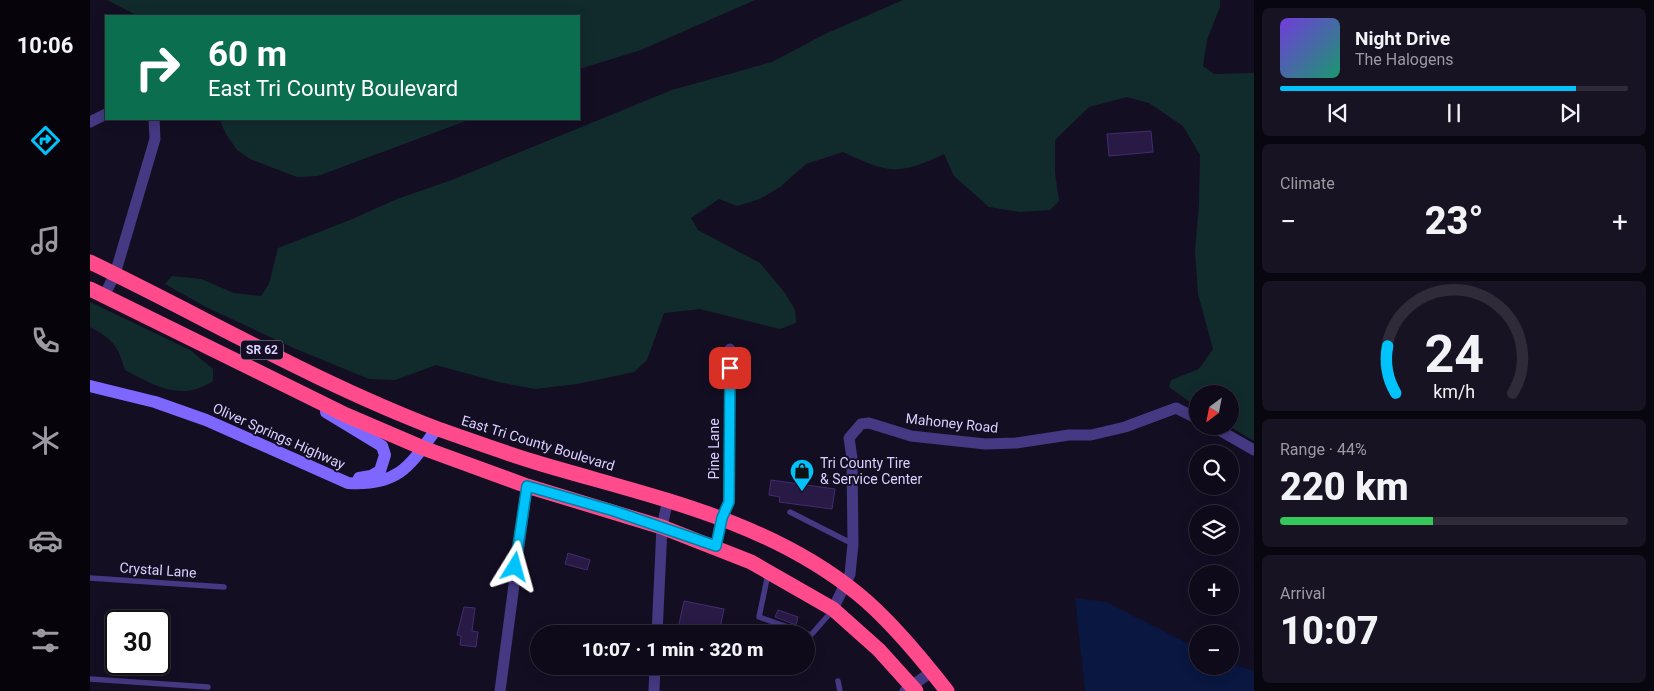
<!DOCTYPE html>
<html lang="en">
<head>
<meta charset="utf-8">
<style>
	body { margin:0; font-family:Roboto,sans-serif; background:#181323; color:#f1f3f6; height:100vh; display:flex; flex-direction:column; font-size:19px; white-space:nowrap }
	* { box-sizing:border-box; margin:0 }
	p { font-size:16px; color:#9b9aa2 }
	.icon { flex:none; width:28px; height:28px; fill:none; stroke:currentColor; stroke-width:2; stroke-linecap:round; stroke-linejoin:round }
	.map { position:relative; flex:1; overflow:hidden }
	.drawer { display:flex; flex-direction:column; gap:8px; padding:8px; background:#08060e; width:400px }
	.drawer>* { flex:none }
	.banner { position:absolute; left:15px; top:15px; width:475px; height:105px; border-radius:0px; box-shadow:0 2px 12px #0003,0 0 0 1px #2f2b39; background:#0b6e4f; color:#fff; overflow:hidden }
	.needle { width:32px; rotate:212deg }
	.controls { position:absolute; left:1099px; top:385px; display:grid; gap:10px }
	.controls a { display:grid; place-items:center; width:50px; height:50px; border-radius:50%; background:#0f0a1a; box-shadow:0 2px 12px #0003,0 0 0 1px #2f2b39; font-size:25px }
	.speed { position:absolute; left:15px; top:610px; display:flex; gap:10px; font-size:25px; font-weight:700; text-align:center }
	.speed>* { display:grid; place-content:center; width:65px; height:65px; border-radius:50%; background:#0f0a1a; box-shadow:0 2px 12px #0003,0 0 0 1px #2f2b39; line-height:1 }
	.speed .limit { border:2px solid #111; border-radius:8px; background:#fff; color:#111 }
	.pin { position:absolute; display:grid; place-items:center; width:42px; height:42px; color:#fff; margin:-21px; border-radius:10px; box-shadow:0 2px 8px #0006 }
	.me { position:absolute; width:55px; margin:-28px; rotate:8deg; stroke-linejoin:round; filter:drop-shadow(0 0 4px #0008) }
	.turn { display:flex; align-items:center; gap:18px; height:105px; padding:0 20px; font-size:22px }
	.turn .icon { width:65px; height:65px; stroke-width:2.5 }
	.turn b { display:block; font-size:35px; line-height:42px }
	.big { font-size:38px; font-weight:800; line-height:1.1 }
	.drawer .widget { flex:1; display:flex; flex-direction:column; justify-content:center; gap:8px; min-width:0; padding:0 18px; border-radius:8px; background:#181323 }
	.drawer .dial { align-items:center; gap:0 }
	.dial svg { height:130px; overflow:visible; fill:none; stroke:#2f2b39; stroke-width:7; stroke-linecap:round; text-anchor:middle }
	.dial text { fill:#f1f3f6; stroke:none }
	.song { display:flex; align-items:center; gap:15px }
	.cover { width:60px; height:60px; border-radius:8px; background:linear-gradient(135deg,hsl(260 70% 55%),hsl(160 70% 35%)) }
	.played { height:5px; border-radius:2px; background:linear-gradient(90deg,#00c3fb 85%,#2f2b39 85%) }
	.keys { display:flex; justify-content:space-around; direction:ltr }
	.heat { display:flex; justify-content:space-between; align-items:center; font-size:28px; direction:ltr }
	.charge { height:8px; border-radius:4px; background:linear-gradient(90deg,#34c759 44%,#2f2b39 0) }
	.trip { position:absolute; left:440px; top:625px; width:285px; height:50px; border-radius:25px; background:#0f0a1a; box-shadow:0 2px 12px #0003,0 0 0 1px #2f2b39; font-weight:800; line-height:50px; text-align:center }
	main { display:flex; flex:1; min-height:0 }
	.dock { display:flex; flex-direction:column; width:90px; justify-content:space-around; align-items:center; background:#06040a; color:#9b9aa2 }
	.dock .icon { width:35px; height:35px }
	.dock .active { color:#00c3fb }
	.dock b { font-size:22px; color:#f1f3f6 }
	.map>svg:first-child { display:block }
</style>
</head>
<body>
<main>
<nav class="dock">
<b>10:06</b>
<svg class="icon active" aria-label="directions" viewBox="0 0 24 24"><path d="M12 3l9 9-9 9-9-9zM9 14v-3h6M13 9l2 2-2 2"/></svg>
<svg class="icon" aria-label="music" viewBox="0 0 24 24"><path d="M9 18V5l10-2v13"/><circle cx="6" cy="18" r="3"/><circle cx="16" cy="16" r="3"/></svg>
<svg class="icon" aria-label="phone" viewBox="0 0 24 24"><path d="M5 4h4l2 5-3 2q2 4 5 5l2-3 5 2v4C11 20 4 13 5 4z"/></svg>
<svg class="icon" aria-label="climate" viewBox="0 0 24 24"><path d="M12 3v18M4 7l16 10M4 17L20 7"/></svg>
<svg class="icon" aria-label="car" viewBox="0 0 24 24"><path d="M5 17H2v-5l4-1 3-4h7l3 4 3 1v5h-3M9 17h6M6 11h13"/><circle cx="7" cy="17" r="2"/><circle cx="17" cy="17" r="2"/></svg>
<svg class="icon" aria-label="filters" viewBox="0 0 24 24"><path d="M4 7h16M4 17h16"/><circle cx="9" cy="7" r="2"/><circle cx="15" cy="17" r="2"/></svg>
</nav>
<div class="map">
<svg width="1164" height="691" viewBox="0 0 1164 691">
	<rect width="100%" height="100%" fill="#140e23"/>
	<g fill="#112b2d">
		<polygon points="17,0 665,0 551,50 489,69 489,16 48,16"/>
		<path d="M813,0h317v7l-13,33 -4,26 11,8 40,-1v368l-25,-15 1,-32h-32l-1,13 -28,-20 2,-7 28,-11 14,-20 -15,-55 -3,-43 4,-46 1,-50 -17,-29 -34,-23 -22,-6 -38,10 -34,33v33l4,28 -9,9 -30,2 -31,-5 -35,-31 -10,-22c-46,22 -56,19 -101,-2l-37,12 -26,23 -20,12 -23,7 -18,-7 -28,19 7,12 62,33 25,30 10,17 1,13 -16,6 -80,-20 -36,4 -17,47 -13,12 -57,12 -42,5 -37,-7 -62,-17 -41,15 -26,-1 -73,-30 -90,-42 -41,-23 7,-8 29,3 33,14 27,3 8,-12 9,-36 72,-28 47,-21 55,-19 220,-90 100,-28 53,-28z"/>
		<polygon points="129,119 381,119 228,176 207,177 160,159 147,150 136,134"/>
		<path d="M0,302l100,48 23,19v12c-32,21 -57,5 -88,-11 -7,-24 -12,-31 -35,-43z"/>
	</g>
	<polygon fill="#091741" points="985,598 1016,602 1107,648 1108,666 1140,666 1140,663 1164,671 1164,691 995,691"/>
	<g fill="#281a45" stroke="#422c71">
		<polygon points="1061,131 1063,152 1019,156 1017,134"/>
		<polygon points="681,480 745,489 742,509 689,502 690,497 679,495"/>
		<polygon points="478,553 500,560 497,570 475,564"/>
		<polygon points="594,601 634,609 629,633 609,629 608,633 588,629"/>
		<polygon points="374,607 385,608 382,631 388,632 386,647 370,645 371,636 367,635"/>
		<polygon points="688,610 708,617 706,625 685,617"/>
	</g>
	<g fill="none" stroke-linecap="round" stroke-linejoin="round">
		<g stroke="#453983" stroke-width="5.5">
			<polyline points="700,512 763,544"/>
			<polyline points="678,574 669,617 721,635 742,611"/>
			<polyline points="0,578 134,587"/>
			<polyline points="0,679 118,687"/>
			<polyline points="748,681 750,691"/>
		</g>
		<g stroke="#453983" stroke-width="11">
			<polyline points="0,122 16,114"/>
			<polyline points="14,296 25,274 65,139 64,119"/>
			<polyline points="1122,426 1164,450"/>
			<polyline points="626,546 631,518 639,502 640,349"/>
			<polyline points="743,609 760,574 763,544 762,458 759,438 771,424 779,423 821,436 895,444 926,443 979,435 1001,435 1035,427 1086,408 1108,419"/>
			<polyline points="567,634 572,527 578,499"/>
			<polyline points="410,691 437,486"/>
			<polyline points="564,691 565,666"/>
			<polyline points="815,691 841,672"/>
		</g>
		<g stroke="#7e67ff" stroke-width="12">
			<path d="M0,386l65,16 51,18 142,63c51,3 62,-17 89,-55"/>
			<polyline points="236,412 292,446 295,455 290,471 281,476 269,478"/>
		</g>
		<g stroke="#ff4b8b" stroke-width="15">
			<path d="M0,262c116,56 227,121 348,167 32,11 64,23 97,33 112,34 230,56 323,132 31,25 64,65 89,97"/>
			<polyline points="0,289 256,415 333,448 437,486 572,527 661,562 743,609 789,650 826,691"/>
		</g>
	</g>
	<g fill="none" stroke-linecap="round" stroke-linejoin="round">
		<defs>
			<polyline id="route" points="425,567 437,486 524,511 626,546 632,518 639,502 640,368"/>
		</defs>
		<use href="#route" stroke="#007fa3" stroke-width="12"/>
		<use href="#route" stroke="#00c3fb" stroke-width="9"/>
	</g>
	<defs>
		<symbol id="shop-pin" viewBox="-11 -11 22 30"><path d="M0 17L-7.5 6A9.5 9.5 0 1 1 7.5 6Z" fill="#00c3fb" stroke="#140e23"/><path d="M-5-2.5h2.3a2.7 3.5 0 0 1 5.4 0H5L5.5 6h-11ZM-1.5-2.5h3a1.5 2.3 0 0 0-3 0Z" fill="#111"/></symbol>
	</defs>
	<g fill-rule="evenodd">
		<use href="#shop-pin" x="698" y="457" width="28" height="38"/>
	</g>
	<g text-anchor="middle" stroke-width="4" stroke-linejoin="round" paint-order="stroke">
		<rect fill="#140e23" stroke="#9f96bd" stroke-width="1" x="151" y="340.5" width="42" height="19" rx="4"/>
		<g font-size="12" font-weight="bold" fill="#dbd0ff">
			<text x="172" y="354">SR 62</text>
		</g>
		<g font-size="14" fill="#dbd0ff" stroke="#140e23">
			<text transform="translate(862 423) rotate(6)" y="5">Mahoney Road</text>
			<text transform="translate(189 436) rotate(24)" y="5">Oliver Springs Highway</text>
			<text transform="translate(448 443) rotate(17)" y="5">East Tri County Boulevard</text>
			<text transform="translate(624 449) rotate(-90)" y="5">Pine Lane</text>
			<text transform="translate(68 570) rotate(4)" y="5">Crystal Lane</text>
		</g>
		<g font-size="14" fill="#dbd0ff" stroke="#140e23" text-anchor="start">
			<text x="730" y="468">Tri County Tire<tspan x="730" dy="16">&amp; Service Center</tspan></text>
		</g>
	</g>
</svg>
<div class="controls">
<a><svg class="needle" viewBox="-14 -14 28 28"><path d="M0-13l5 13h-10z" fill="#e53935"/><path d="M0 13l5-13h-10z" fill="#9b9aa2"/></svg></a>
<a><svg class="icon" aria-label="search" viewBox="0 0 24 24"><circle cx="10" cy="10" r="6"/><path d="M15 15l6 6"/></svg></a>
<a><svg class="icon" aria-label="layers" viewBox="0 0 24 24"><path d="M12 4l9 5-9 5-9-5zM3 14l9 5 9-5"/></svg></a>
<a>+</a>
<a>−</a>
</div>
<div class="speed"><div class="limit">30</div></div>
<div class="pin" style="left:640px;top:368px;background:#d93025"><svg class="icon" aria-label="arrive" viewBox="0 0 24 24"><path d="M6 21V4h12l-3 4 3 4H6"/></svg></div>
<svg class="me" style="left:425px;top:567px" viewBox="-20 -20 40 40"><path d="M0-17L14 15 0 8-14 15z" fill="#00c3fb" stroke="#fff" stroke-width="4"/></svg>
<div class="trip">10:07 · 1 min · 320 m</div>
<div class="banner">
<div class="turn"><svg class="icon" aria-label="right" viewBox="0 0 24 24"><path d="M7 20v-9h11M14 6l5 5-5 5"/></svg><div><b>60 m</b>East Tri County Boulevard</div></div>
</div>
</div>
<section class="drawer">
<div class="widget">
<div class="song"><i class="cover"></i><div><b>Night Drive</b><p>The Halogens</p></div></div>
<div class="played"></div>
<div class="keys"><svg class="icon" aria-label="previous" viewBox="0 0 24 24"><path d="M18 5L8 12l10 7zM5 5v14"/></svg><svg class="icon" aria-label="pause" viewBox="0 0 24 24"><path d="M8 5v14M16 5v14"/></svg><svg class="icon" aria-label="next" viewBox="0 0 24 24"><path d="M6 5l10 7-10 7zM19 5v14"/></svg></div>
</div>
<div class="widget"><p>Climate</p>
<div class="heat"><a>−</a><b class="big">23°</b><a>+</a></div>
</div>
<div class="widget dial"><svg viewBox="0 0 100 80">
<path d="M14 69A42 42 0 1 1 86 69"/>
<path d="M14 69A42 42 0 0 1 9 40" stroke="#00c3fb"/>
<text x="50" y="56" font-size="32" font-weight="700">24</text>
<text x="50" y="72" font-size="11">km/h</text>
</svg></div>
<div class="widget"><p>Range · 44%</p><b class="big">220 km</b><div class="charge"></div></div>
<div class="widget"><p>Arrival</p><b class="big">10:07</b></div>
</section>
</main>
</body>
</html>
